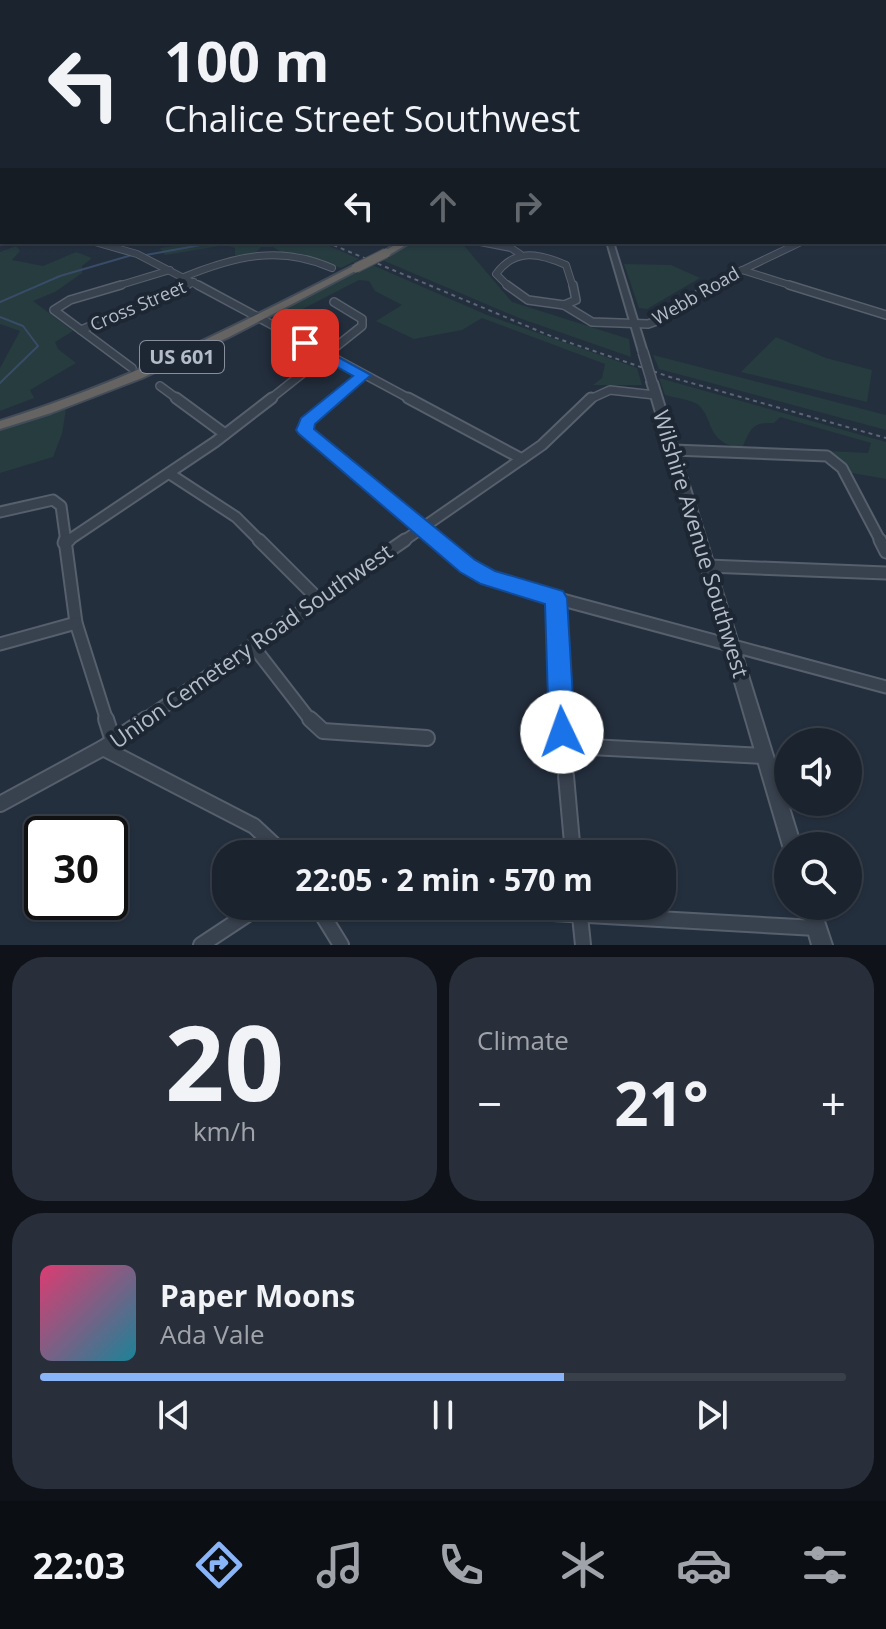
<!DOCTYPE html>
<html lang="en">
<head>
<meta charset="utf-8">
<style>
	body { margin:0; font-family:"Open Sans",sans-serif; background:#282f3a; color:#f1f3f6; height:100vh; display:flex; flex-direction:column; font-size:30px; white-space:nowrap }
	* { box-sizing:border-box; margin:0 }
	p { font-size:26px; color:#a0a4aa }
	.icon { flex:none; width:44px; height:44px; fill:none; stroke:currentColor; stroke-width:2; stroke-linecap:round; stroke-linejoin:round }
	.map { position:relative; height:945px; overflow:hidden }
	.sheet { display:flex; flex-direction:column; gap:12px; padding:12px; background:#0f1319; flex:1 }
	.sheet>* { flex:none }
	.top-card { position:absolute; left:0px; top:0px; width:886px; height:244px; box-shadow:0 2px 6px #0004,0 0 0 2px #39404a; background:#1b232e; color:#f1f3f6; overflow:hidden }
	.fabs { position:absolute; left:774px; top:728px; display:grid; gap:16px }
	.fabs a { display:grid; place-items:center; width:88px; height:88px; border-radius:50%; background:#1b232e; box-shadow:0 2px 6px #0004,0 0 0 2px #39404a; font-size:40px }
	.speed { position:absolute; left:24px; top:816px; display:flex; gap:16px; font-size:40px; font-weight:700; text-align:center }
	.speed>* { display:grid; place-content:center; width:104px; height:104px; border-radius:50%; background:#1b232e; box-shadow:0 2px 6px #0004,0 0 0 2px #39404a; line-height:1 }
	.speed .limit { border:4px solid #111; border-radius:12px; background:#fff; color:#111 }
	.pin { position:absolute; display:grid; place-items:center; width:68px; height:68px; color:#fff; margin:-34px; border-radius:16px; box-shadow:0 4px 12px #0006 }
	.me { position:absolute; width:88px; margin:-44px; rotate:357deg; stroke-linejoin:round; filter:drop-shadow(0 0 6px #0008) }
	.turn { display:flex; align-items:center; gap:28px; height:168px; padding:0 32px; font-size:36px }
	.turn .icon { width:104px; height:104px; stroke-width:2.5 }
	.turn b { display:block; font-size:56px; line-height:68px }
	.lanes { display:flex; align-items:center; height:76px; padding:0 32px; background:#0003; justify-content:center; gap:40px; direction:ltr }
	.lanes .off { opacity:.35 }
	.big { font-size:60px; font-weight:700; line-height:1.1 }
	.sheet .widget { flex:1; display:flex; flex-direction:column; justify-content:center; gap:12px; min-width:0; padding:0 28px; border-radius:32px; background:#282f3a }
	.sheet .dial { align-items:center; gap:0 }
	.dial b { font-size:104px; line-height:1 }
	.song { display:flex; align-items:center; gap:24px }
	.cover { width:96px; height:96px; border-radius:12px; background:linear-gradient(135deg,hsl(340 70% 55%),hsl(190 70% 35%)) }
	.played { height:8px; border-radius:4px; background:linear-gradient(90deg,#8ab4f8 65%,#39404a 65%) }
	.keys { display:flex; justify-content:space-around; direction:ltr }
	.heat { display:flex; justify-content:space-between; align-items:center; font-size:44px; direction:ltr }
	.sheet .tiles { flex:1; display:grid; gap:12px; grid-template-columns:1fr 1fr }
	.widget:last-child { grid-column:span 2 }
	.trip { position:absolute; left:212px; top:840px; width:464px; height:80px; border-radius:32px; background:#1b232e; box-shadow:0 2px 6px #0004,0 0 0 2px #39404a; font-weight:700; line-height:80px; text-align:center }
	.menu { display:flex; height:128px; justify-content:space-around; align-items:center; background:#0b0e12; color:#a0a4aa }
	.menu .icon { width:56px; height:56px }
	.menu .active { color:#8ab4f8 }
	.menu b { font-size:36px; color:#f1f3f6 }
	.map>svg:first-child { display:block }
</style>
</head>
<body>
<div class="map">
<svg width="886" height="945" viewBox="0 0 886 945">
	<rect width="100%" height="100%" fill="#242f3e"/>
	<g fill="#263c3f">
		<polygon points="199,242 320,242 359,259 341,268 298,253 283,253 273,247 261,247 252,256 235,255 235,248 226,245 165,255 160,248"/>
		<polygon points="416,242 461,242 512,302 629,339 631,357 519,318 382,260"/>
		<polygon points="16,246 20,251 12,260 43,266 76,252 92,258 82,266 82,273 55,292 33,301 73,331 55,342 58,349 76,363 30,390 34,398 0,411 0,368 20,331 0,324 0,252"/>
		<polygon points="370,264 487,315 637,368 642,385 593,385 602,378 605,364 482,318 462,330 414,339 376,321 402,305 375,291 369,281 359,280 295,313 287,308"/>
		<polygon points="624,264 671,265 700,278 647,309 639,308"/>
		<polygon points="776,337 826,358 872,370 867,402 741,372"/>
		<polygon points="653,355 886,415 886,430 659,369"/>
		<path d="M659,378l227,64v37l-40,-7 -18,-21 40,2 3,-10 -91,-26 -6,6c-23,-1 -23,6 -32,25 -38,-5 -27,-31 -45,-44 -8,-5 -23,-6 -32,-9z"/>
		<polygon points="66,409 62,434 53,457 0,473 0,430"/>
	</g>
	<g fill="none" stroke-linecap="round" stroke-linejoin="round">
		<g stroke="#394c67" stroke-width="2">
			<polyline points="146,255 217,242"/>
			<polyline points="0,302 60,276 132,255"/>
			<polyline points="0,317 23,326 38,346 0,383"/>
		</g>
		<defs>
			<g id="minor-far4">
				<polyline points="95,242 137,254 201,287"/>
				<polyline points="480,242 511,248 520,254"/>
				<polyline points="742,270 796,287"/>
				<path d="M184,277c51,-21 96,-32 148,-9"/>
				<polyline points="114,287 170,270"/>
				<polyline points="183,287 194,282"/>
				<path d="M509,287l-13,-13c19,-26 43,-21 70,-9l7,22"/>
				<polyline points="707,287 801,242"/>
			</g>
			<g id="minor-far3">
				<polyline points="121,285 70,300 54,310 132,368"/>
				<polyline points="198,285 412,400"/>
				<polyline points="507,285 528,300 564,305"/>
				<polyline points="789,285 886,315"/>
				<polyline points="564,305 592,322 648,324 662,319 712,285"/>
				<polyline points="564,305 576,300 573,285"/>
				<polyline points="81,330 187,285"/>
				<polyline points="160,386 179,400"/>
				<polyline points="269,400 362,326 362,319 334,302"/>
				<polyline points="334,400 364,375"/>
				<polyline points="588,400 610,390 655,395"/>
			</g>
			<g id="minor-far2">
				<polyline points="176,398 225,434"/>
				<polyline points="336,398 307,422 305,430 438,542"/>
				<polyline points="408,398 522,459"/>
				<polyline points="673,450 827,456 842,468 881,542"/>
				<polyline points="170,474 236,517 261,542"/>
				<polyline points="0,512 53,500 61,506 66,542"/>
				<polyline points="66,542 215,442 272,398"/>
				<polyline points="402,542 542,445 591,398"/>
			</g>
			<g id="minor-far1">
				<polyline points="65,540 76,623 107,721"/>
				<polyline points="259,540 319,600"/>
				<path d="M436,540c26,22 49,37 82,48l368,99"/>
				<polyline points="880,540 886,552"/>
				<polyline points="64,543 69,540"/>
				<polyline points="708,566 886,573"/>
				<polyline points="556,598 562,721"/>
				<polyline points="0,644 76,623"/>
				<polyline points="253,646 311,721"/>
				<polyline points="143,721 405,540"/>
			</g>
			<g id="minor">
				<polyline points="106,719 113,741"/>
				<polyline points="310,719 323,731 427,738"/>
				<polyline points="561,719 562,732 571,746 764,756"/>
				<polyline points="103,748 254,826 284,854"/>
				<polyline points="566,776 573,854"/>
				<polyline points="0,804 103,748 146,719"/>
				<polyline points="317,906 341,945"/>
				<polyline points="430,906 816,928"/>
				<polyline points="579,906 583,945"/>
				<polyline points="201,945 260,906"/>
			</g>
			<g id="tertiary">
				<rect x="884" y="190" width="2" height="4"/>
				<polygon points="607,242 613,242 647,352 646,354 643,355 639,352"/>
				<polygon points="652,379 657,382 801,846 788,846 788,853 783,846 647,382"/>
				<polygon points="801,906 819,906 832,945 812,945"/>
			</g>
			<g id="trunk">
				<polygon points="400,242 411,242 389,255 381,253"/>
				<path d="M353,266l8,2 -132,69 -87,41 -91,35 -51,16v-8c124,-38 238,-96 353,-155z"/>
			</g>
		</defs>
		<use href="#minor-far4" stroke="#565f6c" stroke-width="8"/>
		<use href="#minor-far3" stroke="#565f6c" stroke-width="10"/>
		<use href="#minor-far2" stroke="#565f6c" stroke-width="13"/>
		<use href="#minor-far1" stroke="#565f6c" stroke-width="15"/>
		<use href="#minor" stroke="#565f6c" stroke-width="18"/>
		<use href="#tertiary" stroke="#565f6c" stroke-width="4"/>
		<use href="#trunk" stroke="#434c59" stroke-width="4"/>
		<use href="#minor-far4" stroke="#38414e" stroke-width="6"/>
		<use href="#minor-far3" stroke="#38414e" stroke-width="7"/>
		<use href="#minor-far2" stroke="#38414e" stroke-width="9"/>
		<use href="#minor-far1" stroke="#38414e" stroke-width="11"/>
		<use href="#minor" stroke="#38414e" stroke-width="14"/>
		<use href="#tertiary" fill="#38414e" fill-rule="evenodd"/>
		<use href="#trunk" fill="#656462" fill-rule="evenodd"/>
		<polyline stroke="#5a6575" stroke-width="2" stroke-dasharray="4 4" stroke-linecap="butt" points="326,242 553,337 670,377 886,438"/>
		<defs>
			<polyline id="tertiary-bridge" points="643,352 652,382"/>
			<polyline id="trunk-bridge" points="356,268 386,253"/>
		</defs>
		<use href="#tertiary-bridge" stroke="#565f6c" stroke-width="12" stroke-linecap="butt"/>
		<use href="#trunk-bridge" stroke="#434c59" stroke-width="11" stroke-linecap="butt"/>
		<use href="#tertiary-bridge" stroke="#38414e" stroke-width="9"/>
		<use href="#trunk-bridge" stroke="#656462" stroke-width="9"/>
	</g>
	<linearGradient id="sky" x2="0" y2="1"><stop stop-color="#141a22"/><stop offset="0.49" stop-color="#3f4d63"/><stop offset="1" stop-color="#3f4d63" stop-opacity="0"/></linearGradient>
	<rect width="886" height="257" fill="url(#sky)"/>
	<polygon fill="#1a73e8" stroke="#114b97" stroke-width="2" points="305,339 371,375 315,424 314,429 475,560 495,571 563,591 567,598 575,732 571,741 562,744 553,741 549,732 545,604 481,584 460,572 299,434 296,430 301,418 353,376 300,346 300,340"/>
	<g text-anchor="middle" stroke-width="8" stroke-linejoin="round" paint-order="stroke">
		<g font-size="18" fill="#b4bcc9" stroke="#1d2633">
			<text transform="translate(696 296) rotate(-30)" y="6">Webb Road</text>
			<text transform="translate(138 306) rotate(-23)" y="6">Cross Street</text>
		</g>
		<rect fill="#1d2633" stroke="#878f9c" stroke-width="2" x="140" y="341" width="84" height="32" rx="6"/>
		<g font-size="20" font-weight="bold" fill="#b4bcc9">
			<text x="182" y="364">US 601</text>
		</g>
		<g font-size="22" fill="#b4bcc9" stroke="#1d2633">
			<text transform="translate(701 544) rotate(73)" y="8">Wilshire Avenue Southwest</text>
			<text transform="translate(251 646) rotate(-35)" y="8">Union Cemetery Road Southwest</text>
		</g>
	</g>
</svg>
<div class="fabs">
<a><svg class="icon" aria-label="sound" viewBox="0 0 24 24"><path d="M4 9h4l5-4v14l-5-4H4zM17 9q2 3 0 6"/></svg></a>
<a><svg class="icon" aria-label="search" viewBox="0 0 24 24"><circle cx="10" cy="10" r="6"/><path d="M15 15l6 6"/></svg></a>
</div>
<div class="speed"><div class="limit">30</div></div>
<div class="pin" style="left:305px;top:343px;background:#d93025"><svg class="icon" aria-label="arrive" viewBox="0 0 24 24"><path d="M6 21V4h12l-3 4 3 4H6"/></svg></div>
<svg class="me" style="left:562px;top:732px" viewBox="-20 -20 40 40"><circle r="19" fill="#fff"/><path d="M0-13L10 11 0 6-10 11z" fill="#1a73e8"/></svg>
<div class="trip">22:05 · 2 min · 570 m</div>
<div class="top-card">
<div class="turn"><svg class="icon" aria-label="left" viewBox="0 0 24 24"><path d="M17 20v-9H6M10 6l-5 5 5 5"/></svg><div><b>100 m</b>Chalice Street Southwest</div></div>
<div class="lanes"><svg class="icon" aria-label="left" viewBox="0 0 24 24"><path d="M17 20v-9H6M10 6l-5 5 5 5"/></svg><svg class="icon off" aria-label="ahead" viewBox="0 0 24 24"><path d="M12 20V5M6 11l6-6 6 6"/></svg><svg class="icon off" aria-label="right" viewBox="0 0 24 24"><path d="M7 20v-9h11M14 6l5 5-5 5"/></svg></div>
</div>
</div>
<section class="sheet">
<div class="tiles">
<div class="widget dial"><b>20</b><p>km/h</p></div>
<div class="widget"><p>Climate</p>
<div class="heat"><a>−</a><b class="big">21°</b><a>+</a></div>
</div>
<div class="widget">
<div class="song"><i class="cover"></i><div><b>Paper Moons</b><p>Ada Vale</p></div></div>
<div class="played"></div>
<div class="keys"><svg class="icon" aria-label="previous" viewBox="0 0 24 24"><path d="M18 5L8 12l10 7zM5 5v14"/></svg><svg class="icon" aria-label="pause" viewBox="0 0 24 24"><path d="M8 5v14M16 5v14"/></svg><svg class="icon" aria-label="next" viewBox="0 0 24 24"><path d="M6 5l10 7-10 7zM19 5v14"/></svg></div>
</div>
</div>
</section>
<nav class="menu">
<b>22:03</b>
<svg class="icon active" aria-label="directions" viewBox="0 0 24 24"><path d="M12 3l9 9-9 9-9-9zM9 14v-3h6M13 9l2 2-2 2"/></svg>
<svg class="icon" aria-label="music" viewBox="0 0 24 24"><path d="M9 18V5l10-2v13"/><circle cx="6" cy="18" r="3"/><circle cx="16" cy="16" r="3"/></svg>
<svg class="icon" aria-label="phone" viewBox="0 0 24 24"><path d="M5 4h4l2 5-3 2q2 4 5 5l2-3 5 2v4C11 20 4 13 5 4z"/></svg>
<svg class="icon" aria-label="climate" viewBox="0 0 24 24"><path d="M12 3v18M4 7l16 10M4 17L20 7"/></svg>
<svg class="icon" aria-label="car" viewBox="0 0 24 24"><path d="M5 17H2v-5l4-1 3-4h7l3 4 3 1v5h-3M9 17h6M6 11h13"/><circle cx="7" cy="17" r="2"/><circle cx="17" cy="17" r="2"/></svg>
<svg class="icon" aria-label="filters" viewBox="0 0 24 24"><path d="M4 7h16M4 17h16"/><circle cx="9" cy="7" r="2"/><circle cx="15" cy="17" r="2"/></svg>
</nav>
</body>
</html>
